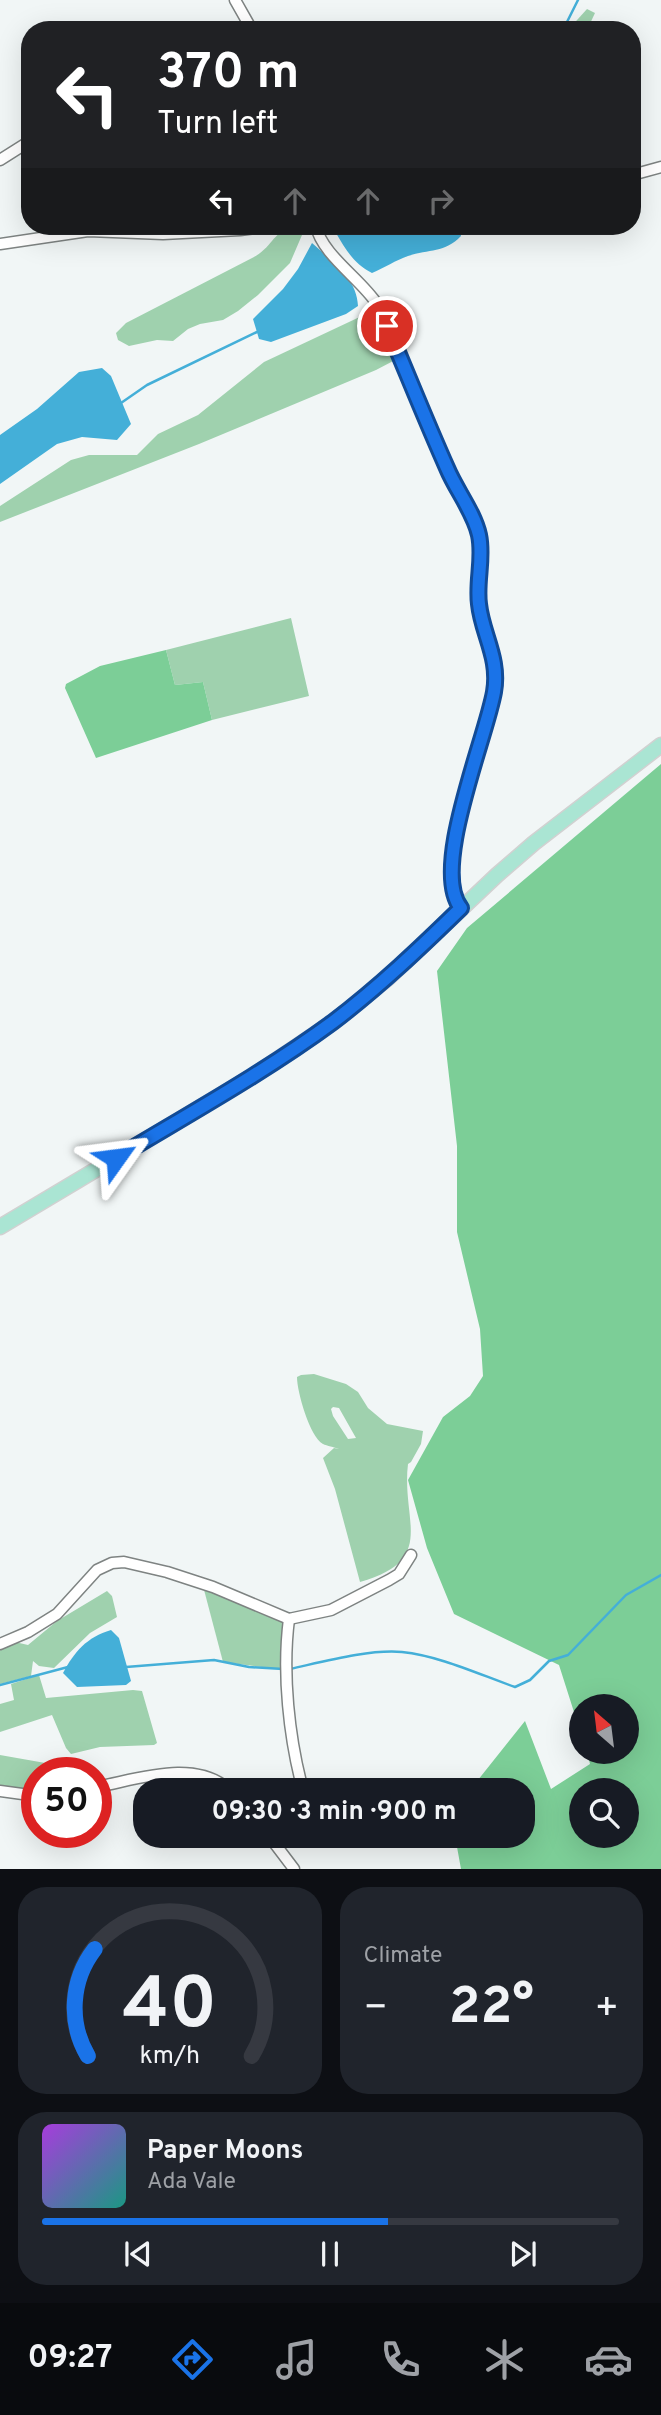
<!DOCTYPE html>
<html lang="en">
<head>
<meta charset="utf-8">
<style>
	body { margin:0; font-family:Overpass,sans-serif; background:#20242c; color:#f1f3f6; height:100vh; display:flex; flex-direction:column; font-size:26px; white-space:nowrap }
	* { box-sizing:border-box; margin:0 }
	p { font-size:23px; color:#9ea1a6 }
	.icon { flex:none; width:38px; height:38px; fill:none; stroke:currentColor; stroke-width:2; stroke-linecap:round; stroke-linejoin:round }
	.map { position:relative; height:1869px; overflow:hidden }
	.sheet { display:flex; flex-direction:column; gap:18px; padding:18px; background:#0d0f14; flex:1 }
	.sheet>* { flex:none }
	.banner { position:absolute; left:21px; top:21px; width:620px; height:214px; border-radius:28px; box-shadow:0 7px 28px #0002; background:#202124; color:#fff; overflow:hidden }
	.needle { width:46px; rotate:332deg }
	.buttons { position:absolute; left:569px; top:1694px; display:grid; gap:14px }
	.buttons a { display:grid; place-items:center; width:70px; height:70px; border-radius:50%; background:#171b24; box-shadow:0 7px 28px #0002; font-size:35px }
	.speed { position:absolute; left:21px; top:1757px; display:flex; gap:14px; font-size:35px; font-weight:700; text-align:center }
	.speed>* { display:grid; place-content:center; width:91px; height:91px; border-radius:50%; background:#171b24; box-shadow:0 7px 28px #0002; line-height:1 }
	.speed .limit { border:10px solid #d22; background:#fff; color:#111 }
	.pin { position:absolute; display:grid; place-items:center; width:60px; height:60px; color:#fff; margin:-30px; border:4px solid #fff; border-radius:50%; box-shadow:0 2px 7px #0007 }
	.me { position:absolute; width:77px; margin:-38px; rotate:59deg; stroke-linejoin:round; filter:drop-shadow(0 0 5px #0008) }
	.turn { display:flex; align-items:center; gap:24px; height:147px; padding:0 21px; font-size:32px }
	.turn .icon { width:91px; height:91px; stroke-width:2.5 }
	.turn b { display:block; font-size:49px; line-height:60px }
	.lanes { display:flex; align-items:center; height:66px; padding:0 21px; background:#0003; justify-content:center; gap:35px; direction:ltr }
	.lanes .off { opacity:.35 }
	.big { font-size:52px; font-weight:700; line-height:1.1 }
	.sheet .widget { flex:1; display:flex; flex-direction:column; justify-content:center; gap:10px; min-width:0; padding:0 24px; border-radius:28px; background:#20242c }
	.sheet .dial { align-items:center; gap:0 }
	.dial svg { height:182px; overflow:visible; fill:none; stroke:#363941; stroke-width:7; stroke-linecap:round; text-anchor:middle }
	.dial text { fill:#f1f3f6; stroke:none }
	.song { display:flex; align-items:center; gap:21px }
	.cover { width:84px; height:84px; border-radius:10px; background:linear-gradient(135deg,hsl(280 70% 55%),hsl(170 70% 35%)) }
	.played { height:7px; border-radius:4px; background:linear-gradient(90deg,#1a73e8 60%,#363941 60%) }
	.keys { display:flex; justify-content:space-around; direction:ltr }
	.heat { display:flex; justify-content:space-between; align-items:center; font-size:38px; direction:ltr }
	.sheet .tiles { flex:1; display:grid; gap:18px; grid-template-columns:1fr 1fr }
	.widget:last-child { grid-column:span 2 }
	.trip { position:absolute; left:133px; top:1778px; width:402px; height:70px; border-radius:28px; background:#171b24; box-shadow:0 7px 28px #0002; font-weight:700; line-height:70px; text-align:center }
	.tab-bar { display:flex; height:112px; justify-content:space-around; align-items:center; background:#090b0e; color:#9ea1a6 }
	.tab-bar .icon { width:49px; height:49px }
	.tab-bar .active { color:#1a73e8 }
	.tab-bar b { font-size:32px; color:#f1f3f6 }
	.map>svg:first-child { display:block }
</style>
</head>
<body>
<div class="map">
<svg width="661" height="1869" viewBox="0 0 661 1869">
	<rect width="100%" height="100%" fill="#f1f6f6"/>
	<g fill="#9fd1ae" fill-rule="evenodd">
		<polygon points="587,9 595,13 587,30 568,30"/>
		<path d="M295,227l6,3 1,5 -12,28 -32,32 -20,16 -15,9 -23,4 -12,5 -15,12 -16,-1 -28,6 -11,-6 -2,-7 10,-10 128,-66c20,-11 18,-26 41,-30z"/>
		<polygon points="366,314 386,331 397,359 376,370 199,444 0,522 0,506 71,460 89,455 137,455 158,434 198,415 264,362"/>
		<polygon points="291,618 309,696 212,720 203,682 175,685 166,650"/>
		<path d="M314,1374l32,10 12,8 10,16 19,16 36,7 -2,13 -10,18 -3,2c-7,57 30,96 -48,118l-25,-93 -12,-31 11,-10 5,1c-5,-2 -12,-3 -16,-5 -13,-7 -26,-52 -26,-67l4,-2zM333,1407l6,1 17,30 -8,1 -15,-23 -2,-7z"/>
		<polygon points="203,1586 284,1618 285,1670 223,1662"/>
		<polygon points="107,1591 112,1596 117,1617 90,1633 54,1668 39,1666 33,1661 31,1676 0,1684 0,1646 15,1642 28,1645 57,1621"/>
		<polygon points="39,1675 46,1698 133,1690 142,1691 157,1743 154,1745 100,1747 71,1754 66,1748 52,1715 0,1732 0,1704 14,1700 11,1684"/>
		<polygon points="0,1755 51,1764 64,1763 57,1773 37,1773 37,1793 0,1787"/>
	</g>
	<g fill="#7cce97" fill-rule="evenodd">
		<polygon points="166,650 175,685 203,682 212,720 96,758 65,688 66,684 100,666"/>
		<path d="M661,764v1105h-200l-6,-33h68v-46h-53l55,-69 26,68 39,-25 -3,-12h39v-46h-45v28l-22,-69 -105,-51 -27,-66 -19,-68 35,-63 27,-21 13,-20 -3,-47 -23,-97v-86l-20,-175 30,-43zM581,1790h45v46h-45z"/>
	</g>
	<g fill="#44afd8">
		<path d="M344,226h115l2,10c-16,17 -32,13 -53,20 -12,4 -24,12 -36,17 -18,-9 -26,-23 -36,-40z"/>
		<path d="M312,243c20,18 45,35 46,63l-12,8 -75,28 -12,-3 -6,-20 30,-30 15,-20z"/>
		<polygon points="102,368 111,376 131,424 117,440 82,437 57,444 0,484 0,435 37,409 79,372"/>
		<path d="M111,1630l8,8 12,43 -5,4 -49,2 -14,-14c11,-21 24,-36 48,-43z"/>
	</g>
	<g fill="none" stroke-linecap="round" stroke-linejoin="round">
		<g stroke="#44afd8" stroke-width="2.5">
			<polyline points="563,30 578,0"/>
			<polyline points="121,403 147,385 257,332"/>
			<polyline points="126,1667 214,1660 249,1667 283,1669"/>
			<path d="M290,1669c32,-7 79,-20 112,-17 38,4 76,22 113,35l15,-7 19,-19 19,-6 58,-60 35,-20"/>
			<polyline points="0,1685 68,1667"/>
		</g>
		<defs>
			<g id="minor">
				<polyline points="235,0 252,30"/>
				<polyline points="0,160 30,141"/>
				<polyline points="632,175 661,167"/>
				<path d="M316,226c6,29 45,53 61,78 9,13 13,30 19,44 17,40 33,82 52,122 10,21 27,44 31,67 4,23 -3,49 0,68 5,30 21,57 15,88 -9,45 -64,178 -33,215"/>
				<polyline points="0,244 88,231 163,234 240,230 270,226"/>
				<path d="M289,1619c-7,54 0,119 14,171"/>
				<polyline points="0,1644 28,1632 57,1614 97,1570 112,1563 124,1562 167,1572 213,1587 289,1619 331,1610 389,1580 399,1574 411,1555"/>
				<polyline points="224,1786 266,1790"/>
				<path d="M96,1787c40,-7 99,-29 133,3"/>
				<polyline points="0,1791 37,1796"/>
				<polyline points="269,1836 294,1869"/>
			</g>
			<polyline id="major" points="0,1227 256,1074 333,1022 388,978 497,875 534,843 661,745"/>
		</defs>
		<use href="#minor" stroke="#7e8382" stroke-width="13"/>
		<use href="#major" stroke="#d1d1d1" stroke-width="17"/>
		<use href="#minor" stroke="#fff" stroke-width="10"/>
		<use href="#major" stroke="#aae5d3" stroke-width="14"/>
	</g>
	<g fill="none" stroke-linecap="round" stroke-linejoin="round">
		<defs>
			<path id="route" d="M116,1158c73,-44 149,-86 217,-136 46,-35 87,-74 128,-114 -31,-38 25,-170 33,-216 6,-34 -12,-58 -15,-88 -3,-23 5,-46 0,-69 -5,-23 -23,-45 -32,-67 -21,-47 -40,-95 -60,-142"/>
		</defs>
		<use href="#route" stroke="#114b97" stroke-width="18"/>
		<use href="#route" stroke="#1a73e8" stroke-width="12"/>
	</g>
</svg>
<div class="buttons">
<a><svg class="needle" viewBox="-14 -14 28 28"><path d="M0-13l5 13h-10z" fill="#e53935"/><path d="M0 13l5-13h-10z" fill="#9ea1a6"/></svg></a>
<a><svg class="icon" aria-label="search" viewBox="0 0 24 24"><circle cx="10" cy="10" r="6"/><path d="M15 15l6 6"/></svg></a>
</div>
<div class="speed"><div class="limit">50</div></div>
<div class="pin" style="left:387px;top:326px;background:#d93025"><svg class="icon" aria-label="arrive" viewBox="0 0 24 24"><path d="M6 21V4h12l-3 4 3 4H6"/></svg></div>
<svg class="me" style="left:116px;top:1158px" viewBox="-20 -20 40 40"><path d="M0-17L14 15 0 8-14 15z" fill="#1a73e8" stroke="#fff" stroke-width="4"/></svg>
<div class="trip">09:30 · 3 min · 900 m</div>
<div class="banner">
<div class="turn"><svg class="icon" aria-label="left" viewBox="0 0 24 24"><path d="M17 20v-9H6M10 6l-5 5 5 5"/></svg><div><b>370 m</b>Turn left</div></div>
<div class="lanes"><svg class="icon" aria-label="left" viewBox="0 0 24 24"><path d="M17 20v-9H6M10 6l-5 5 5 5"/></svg><svg class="icon off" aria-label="ahead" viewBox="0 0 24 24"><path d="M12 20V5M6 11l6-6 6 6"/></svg><svg class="icon off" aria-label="ahead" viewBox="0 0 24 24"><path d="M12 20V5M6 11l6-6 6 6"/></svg><svg class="icon off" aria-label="right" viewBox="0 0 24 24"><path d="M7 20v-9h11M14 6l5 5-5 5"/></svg></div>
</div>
</div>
<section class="sheet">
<div class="tiles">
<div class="widget dial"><svg viewBox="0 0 100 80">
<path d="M14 69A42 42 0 1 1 86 69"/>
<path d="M14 69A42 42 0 0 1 17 22" stroke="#1a73e8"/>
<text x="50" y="56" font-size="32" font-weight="700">40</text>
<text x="50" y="72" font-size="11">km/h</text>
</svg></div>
<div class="widget"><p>Climate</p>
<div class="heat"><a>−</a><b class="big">22°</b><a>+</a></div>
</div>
<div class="widget">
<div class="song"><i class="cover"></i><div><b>Paper Moons</b><p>Ada Vale</p></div></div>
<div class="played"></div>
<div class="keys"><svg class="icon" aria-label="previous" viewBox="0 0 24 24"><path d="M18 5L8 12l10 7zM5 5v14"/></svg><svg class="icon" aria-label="pause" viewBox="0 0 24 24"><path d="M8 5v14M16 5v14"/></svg><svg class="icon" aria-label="next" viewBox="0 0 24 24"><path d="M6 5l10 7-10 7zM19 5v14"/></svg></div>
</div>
</div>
</section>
<nav class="tab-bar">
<b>09:27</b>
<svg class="icon active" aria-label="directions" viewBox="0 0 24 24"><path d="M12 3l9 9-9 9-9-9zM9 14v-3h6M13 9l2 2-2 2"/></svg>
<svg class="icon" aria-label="music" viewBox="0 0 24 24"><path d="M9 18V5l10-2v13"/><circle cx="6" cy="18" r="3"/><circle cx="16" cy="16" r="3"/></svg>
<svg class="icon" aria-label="phone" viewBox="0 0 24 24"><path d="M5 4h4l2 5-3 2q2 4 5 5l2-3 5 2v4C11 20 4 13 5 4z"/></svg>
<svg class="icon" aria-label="climate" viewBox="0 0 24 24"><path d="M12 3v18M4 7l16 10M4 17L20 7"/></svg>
<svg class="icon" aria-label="car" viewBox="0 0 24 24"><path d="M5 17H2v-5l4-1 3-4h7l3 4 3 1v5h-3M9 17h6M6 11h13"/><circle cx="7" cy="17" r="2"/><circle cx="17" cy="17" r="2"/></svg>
</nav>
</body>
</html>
